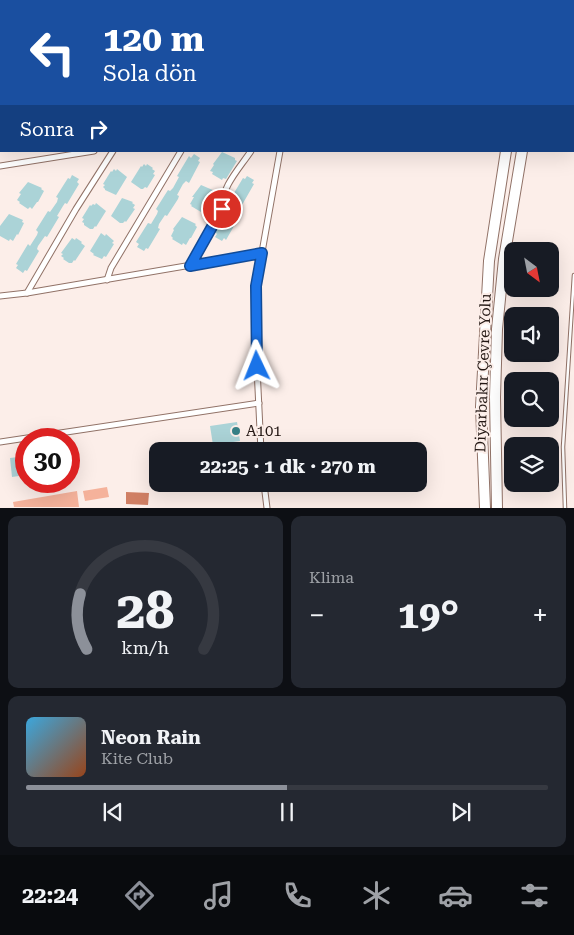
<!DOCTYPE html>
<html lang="tr">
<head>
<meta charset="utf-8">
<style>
	body { margin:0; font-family:"Roboto Serif",serif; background:#242831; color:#f1f3f6; height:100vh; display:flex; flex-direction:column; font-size:19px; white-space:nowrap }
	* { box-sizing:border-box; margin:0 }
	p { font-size:16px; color:#9ea1a6 }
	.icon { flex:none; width:28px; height:28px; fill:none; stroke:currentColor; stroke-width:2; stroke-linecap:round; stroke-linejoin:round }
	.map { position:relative; height:508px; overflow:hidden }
	.details { display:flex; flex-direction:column; gap:8px; padding:8px; background:#0d0f14; flex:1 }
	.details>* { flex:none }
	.top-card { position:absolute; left:0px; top:0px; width:575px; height:152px; box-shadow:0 5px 20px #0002; background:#1a4fa0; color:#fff; overflow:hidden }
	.needle { width:32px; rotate:148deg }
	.buttons { position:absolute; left:504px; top:242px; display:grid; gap:10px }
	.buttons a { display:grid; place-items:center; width:55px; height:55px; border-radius:10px; background:#171b24; box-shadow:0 5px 20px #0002; font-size:25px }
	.speed { position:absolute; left:15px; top:428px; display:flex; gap:10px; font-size:25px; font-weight:700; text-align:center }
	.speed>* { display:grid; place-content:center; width:65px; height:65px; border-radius:50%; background:#171b24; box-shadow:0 5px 20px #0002; line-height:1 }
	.speed .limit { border:8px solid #d22; background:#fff; color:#111 }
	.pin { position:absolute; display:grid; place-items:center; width:42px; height:42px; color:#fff; margin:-21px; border:2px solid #fff; border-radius:50%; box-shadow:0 1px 5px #0007 }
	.me { position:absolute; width:55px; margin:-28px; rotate:358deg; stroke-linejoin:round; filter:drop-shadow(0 0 4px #0008) }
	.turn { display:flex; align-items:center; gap:18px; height:105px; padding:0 20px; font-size:22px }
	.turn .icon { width:65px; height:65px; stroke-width:2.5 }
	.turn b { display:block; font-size:35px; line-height:42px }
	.then { display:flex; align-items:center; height:48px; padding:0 20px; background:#0003; gap:10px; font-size:19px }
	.big { font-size:38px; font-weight:700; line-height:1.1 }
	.details .card { flex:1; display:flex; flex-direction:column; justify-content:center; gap:8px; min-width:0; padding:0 18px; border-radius:10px; background:#242831 }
	.details .dial { align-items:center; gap:0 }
	.dial svg { height:130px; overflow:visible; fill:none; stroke:#363941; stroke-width:7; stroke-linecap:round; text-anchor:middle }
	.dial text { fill:#f1f3f6; stroke:none }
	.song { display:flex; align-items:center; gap:15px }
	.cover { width:60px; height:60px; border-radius:8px; background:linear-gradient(135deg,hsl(200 70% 55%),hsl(20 70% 35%)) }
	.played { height:5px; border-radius:2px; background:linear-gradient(90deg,#8c9099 50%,#363941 50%) }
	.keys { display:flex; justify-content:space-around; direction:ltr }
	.heat { display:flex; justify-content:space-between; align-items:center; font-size:28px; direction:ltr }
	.details .tiles { flex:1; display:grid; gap:8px; grid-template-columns:1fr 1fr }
	.card:last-child { grid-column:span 2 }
	.trip { position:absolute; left:149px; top:442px; width:278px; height:50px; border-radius:10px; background:#171b24; box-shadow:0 5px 20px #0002; font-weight:700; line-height:50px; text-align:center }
	.tab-bar { display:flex; height:80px; justify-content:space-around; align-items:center; background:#090b0e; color:#9ea1a6 }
	.tab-bar .icon { width:35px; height:35px }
	.tab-bar .current { color:#8c9099 }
	.tab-bar b { font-size:22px; color:#f1f3f6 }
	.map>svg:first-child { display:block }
</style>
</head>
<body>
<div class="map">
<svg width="574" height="508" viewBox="0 0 574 508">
	<rect width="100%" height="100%" fill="#fceee9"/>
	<g fill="#f5b29b">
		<polygon points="107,487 109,497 85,501 83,491"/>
		<polygon points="77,491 79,507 14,507 13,502"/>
	</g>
	<polygon fill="#d07f64" points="126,492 149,493 148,505 126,504"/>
	<g fill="#abd3d7">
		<polygon points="222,152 235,158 235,160 237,161 226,179 223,178 222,180 212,174 213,172 210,171 214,165 213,164"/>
		<polygon points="194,154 200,158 198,161 200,162 189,183 186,181 183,184 177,195 179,196 178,199 167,216 165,215 159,224 158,228 160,229 148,249 146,248 144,251 137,247 139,244 136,242 148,223 151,224 157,214 158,211 156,209 168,190 170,191 173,188 179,177 177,176 189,156 191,158"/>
		<polygon points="144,164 146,166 147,164 153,168 152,169 155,171 153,174 155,175 147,188 145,187 143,189 141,189 131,182 141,166 142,167"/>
		<polygon points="114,169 116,171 117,169 127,177 116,195 105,190 105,189 103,187 105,185 103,184 111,171 112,172"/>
		<polygon points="72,175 79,179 77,182 79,184 67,204 65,203 63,206 57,216 59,217 47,237 45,236 38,246 37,249 39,251 27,271 25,270 23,273 16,268 18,265 16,264 28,244 30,246 37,235 38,232 36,230 48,211 50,212 57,202 58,198 56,197 68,178 70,179"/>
		<polygon points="247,176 254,180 252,183 254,184 242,205 240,203 238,206 231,202 233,199 231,198 243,178 245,179"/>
		<polygon points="28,182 42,188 41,189 44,191 38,202 37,202 32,209 30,207 28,209 19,203 20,202 17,200 21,194 19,193"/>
		<polygon points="201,185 215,191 214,192 216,194 210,206 209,205 205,212 202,210 201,212 191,206 192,205 190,204 194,197 192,197"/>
		<polygon points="122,198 133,202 132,203 135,205 133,208 135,209 126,222 125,221 123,223 120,223 111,216"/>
		<polygon points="96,203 106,211 96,227 95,226 93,229 90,229 84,225 84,223 82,222 84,219 82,218 90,205 91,206 93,204 95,205"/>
		<polygon points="231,211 238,215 236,218 238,219 226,240 224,238 222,241 215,237 217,234 215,232 227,213 229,214"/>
		<polygon points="9,214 23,220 22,222 24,223 18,235 17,234 13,241 10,239 9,241 0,236 0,226"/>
		<polygon points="182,217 196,224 195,225 197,227 191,238 190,238 186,245 183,243 182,245 172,239 173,238 171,236 174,230 173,229"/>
		<polygon points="101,233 105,236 106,234 114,241 112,243 114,244 106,257 104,256 102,259 93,255 94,254 90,251"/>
		<polygon points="72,238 75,240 76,238 82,242 81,243 85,246 75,261 74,260 72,263 69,263 63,259 64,258 61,256 63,254 61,253"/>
		<polygon points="237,422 240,441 213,445 210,426"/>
		<polygon points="26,456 26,475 12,477 10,458"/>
	</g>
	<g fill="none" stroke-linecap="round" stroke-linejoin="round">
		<defs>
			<g id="lane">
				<polyline points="185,0 186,1"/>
				<polyline points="565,508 563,447 574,275"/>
			</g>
			<g id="street">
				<polyline points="307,1 307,0"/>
				<polyline points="0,166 94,151"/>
				<path d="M190,265l32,-56c-1,-22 17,-40 29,-58"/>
				<polyline points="107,280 111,268 181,151"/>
				<polyline points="27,293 76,209 113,151"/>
				<polyline points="0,296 27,293 262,253"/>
				<polyline points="0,442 259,403"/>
				<polyline points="261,451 256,347 256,286 280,151"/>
				<polyline points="264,484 267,508"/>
			</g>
			<g id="highway">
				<polyline points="543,1 544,0"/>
				<polyline points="556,1 556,0"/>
				<polyline points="485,508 481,407 489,261 506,151"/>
				<polyline points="497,508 495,397 497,329 504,259 522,151"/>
			</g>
		</defs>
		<use href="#lane" stroke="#917267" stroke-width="4.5"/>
		<use href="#street" stroke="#917267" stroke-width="7"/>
		<use href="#highway" stroke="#917267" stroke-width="12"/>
		<use href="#lane" stroke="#fff" stroke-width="2.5"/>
		<use href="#street" stroke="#fff" stroke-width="5"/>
		<use href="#highway" stroke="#fff" stroke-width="10"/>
	</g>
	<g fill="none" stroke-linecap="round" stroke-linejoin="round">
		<defs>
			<polyline id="route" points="222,209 190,266 262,253 256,286 257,366"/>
		</defs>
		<use href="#route" stroke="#114b97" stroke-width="12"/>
		<use href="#route" stroke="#1a73e8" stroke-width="9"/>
	</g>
	<circle fill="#378086" stroke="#fceee9" stroke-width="2" cx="236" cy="431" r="5"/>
	<g text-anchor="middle" stroke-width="4" stroke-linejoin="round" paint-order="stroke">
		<g font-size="15" fill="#241814" stroke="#fceee9">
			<text transform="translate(483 373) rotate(-88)" y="5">Diyarbakır Çevre Yolu</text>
		</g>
		<g font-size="15" fill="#241814" stroke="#fceee9" text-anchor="start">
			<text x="246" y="436">A101</text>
		</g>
	</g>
</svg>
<div class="buttons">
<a><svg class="needle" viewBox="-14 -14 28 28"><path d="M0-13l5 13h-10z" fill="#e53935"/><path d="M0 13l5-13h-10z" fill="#9ea1a6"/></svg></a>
<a><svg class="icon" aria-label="sound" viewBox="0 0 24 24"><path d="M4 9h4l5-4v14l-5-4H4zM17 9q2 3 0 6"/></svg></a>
<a><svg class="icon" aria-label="search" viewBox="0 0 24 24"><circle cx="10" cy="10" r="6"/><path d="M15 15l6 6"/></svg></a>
<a><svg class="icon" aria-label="layers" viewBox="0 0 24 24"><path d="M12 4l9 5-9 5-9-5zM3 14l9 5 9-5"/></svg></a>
</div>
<div class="speed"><div class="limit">30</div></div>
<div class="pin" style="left:222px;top:209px;background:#d93025"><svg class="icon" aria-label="arrive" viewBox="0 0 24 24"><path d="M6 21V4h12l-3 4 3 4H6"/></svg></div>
<svg class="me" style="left:257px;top:366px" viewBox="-20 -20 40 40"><path d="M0-17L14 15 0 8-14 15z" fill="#1a73e8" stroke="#fff" stroke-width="4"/></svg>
<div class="trip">22:25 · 1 dk · 270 m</div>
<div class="top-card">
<div class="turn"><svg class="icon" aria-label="left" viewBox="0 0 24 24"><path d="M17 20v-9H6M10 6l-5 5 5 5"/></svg><div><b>120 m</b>Sola dön</div></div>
<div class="then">Sonra<svg class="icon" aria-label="right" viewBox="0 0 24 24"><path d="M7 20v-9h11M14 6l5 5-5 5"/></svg></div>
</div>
</div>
<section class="details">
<div class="tiles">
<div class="card dial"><svg viewBox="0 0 100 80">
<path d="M14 69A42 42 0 1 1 86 69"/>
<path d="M14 69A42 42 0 0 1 10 35" stroke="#8c9099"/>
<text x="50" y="56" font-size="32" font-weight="700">28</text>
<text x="50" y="72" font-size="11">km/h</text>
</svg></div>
<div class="card"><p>Klima</p>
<div class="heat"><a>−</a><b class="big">19°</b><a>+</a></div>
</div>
<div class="card">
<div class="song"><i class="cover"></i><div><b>Neon Rain</b><p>Kite Club</p></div></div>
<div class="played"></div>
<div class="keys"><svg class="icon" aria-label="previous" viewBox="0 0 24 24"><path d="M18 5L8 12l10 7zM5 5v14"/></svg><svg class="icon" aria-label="pause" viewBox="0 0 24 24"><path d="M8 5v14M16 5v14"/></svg><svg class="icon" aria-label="next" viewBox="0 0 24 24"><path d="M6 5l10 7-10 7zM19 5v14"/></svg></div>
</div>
</div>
</section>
<nav class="tab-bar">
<b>22:24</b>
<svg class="icon current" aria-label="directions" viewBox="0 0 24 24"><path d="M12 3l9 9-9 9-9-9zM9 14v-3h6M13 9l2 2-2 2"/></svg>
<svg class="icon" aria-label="music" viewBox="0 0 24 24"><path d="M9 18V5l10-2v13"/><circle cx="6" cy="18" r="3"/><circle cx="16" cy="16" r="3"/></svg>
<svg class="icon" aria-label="phone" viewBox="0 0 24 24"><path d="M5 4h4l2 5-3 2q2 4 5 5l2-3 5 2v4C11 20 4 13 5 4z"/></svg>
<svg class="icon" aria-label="climate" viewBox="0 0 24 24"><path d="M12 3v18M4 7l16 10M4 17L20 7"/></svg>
<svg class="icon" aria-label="car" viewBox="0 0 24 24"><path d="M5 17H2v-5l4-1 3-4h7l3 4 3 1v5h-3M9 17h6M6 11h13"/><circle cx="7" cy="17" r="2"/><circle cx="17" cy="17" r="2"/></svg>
<svg class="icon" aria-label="filters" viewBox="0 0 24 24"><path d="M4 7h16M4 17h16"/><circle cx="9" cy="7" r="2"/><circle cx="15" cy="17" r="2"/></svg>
</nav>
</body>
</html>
